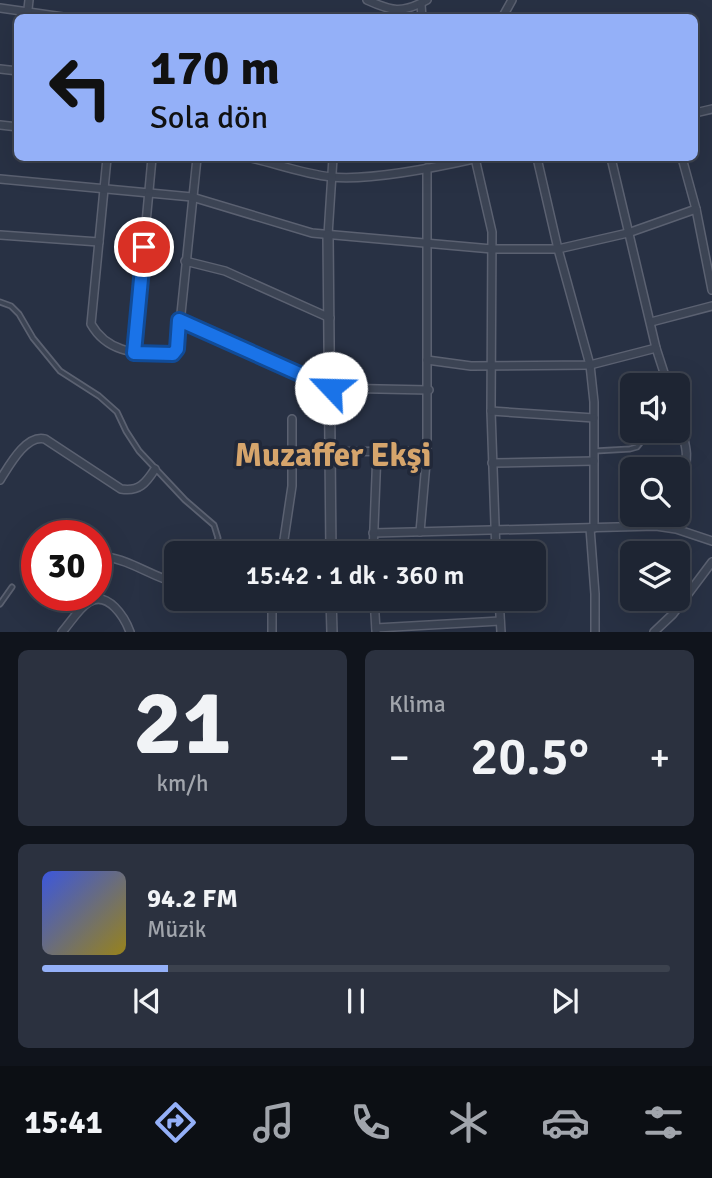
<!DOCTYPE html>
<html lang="tr">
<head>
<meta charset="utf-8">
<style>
	body { margin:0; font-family:Signika,sans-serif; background:#2b313f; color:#f1f3f6; height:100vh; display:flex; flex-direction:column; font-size:26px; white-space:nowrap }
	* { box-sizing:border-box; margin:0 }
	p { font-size:23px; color:#a1a5ac }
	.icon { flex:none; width:38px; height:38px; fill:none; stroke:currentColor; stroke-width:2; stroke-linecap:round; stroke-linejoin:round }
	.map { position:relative; height:632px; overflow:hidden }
	.drawer { display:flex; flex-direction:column; gap:18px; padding:18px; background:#10141c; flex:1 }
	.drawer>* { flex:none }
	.banner { position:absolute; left:14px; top:14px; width:684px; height:147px; border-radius:10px; box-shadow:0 7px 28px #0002,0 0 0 2px #3c424e; background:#94b0f8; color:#111; overflow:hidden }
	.tools { position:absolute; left:620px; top:373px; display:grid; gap:14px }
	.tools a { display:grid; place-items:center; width:70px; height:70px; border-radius:10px; background:#1e2533; box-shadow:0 7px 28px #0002,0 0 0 2px #3c424e; font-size:35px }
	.speed { position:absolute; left:21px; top:520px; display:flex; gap:14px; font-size:35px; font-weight:700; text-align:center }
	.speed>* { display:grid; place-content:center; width:91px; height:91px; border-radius:50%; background:#1e2533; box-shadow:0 7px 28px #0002,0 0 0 2px #3c424e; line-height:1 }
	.speed .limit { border:10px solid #d22; background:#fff; color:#111 }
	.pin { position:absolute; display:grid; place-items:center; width:60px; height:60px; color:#fff; margin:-30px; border:4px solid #fff; border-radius:50%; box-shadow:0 2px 7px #0007 }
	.me { position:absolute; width:77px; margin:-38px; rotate:294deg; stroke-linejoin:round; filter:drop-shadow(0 0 5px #0008) }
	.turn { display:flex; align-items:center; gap:24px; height:147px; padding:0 21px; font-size:32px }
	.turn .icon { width:91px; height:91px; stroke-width:2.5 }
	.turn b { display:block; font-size:49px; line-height:60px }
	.big { font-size:52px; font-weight:600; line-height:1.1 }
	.drawer .widget { flex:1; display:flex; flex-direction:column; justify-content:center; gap:10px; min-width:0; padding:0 24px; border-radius:10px; background:#2b313f }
	.drawer .dial { align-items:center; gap:0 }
	.dial b { font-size:91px; line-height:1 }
	.song { display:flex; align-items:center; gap:21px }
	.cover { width:84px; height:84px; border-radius:10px; background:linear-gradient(135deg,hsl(230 70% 55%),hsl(50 70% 35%)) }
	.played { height:7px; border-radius:4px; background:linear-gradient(90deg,#94b0f8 20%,#3c424e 20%) }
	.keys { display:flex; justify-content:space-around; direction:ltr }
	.heat { display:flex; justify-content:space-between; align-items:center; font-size:38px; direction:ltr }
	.drawer .tiles { flex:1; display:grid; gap:18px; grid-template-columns:1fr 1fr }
	.widget:last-child { grid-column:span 2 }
	.trip { position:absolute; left:164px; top:541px; width:382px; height:70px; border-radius:10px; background:#1e2533; box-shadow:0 7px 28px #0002,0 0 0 2px #3c424e; font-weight:600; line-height:70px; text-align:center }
	.tab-bar { display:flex; height:112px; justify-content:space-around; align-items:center; background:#0c0f14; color:#a1a5ac }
	.tab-bar .icon { width:49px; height:49px }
	.tab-bar .current { color:#94b0f8 }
	.tab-bar b { font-size:32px; color:#f1f3f6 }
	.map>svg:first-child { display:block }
</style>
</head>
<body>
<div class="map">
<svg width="712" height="632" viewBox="0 0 712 632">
	<rect width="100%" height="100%" fill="#283144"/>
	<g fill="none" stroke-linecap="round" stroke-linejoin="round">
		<defs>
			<g id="service">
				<polyline points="0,302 11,306 19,314 33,338 60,371 99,396 117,412 126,431 139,451 185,500 214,525 218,538 214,553"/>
				<polyline points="595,451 630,449 637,447 644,438"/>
				<polyline points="0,604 12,587"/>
			</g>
			<g id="minor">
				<path d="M367,0c24,11 35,14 60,0"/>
				<polyline points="421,4 422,18"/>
				<polyline points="0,8 70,18"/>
				<polyline points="27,18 29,0"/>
				<polyline points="502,18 512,0"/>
				<polyline points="0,69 18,71"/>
				<polyline points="695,113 712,109"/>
				<polyline points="0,125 18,127"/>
				<path d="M107,158l-16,166c17,30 47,29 78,31l7,-6 3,-16 18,-175"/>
				<path d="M251,158c26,6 53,16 80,19 40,4 107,-10 147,-19"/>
				<polyline points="475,158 492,232 491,411 496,553"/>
				<polyline points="537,158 558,249 590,365 594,402 594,528"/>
				<polyline points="611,158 656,348 668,385"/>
				<polyline points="682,158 696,209 712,290"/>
				<polyline points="0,179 192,197 312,233 492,249 558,249 628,233 696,209"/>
				<polyline points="0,235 99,242"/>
				<polyline points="328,235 333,158"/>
				<polyline points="185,261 225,271 330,318"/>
				<polyline points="179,320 331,388 429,390"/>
				<polyline points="651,322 712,306"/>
				<polyline points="134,353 152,158"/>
				<polyline points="427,360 471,366 590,365 656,348"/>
				<polyline points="491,411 594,418"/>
				<path d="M677,415c10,31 15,46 0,77"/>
				<polyline points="292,452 427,451"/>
				<polyline points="492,463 594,461"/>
				<path d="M0,480c9,-14 26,-46 45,-41l76,50c18,3 25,-6 34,-20"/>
				<polyline points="660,526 666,514"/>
				<polyline points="590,528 595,594 595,632"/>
				<polyline points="420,532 427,451 427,168"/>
				<polyline points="373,533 656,526 676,529 712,541"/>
				<polyline points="282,553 292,486 292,419"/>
				<polyline points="373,553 377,451"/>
				<path d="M106,557c25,3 46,20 71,26"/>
				<polyline points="272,598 272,632"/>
				<polyline points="374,598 376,631"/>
				<polyline points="499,598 501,632"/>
				<polyline points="376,628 500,621"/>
				<path d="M62,632c8,-9 17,-24 27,-30 19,-12 36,16 41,30"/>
				<polyline points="654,632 673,614 712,562"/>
			</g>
			<g id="tertiary">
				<polyline points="328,235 331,553"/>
				<polyline points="331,598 332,632"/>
			</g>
		</defs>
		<use href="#service" stroke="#5b6171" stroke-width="7"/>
		<use href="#minor" stroke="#5b6171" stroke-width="10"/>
		<use href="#tertiary" stroke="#5b6171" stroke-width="12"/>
		<use href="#service" stroke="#3c4454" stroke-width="3.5"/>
		<use href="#minor" stroke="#3c4454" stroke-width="7"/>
		<use href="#tertiary" stroke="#3c4454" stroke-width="9"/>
	</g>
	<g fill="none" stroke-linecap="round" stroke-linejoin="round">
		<defs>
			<polyline id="route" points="144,247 134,353 173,354 177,349 179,320 331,388"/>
		</defs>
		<use href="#route" stroke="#114b97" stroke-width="18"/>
		<use href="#route" stroke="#1a73e8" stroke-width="12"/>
	</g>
	<g text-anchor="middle" stroke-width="7" stroke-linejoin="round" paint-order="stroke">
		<g font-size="33" font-weight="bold" fill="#d6a56c" stroke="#212839">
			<text x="333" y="466">Muzaffer Ekşi</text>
		</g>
	</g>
</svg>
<div class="tools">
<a><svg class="icon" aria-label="sound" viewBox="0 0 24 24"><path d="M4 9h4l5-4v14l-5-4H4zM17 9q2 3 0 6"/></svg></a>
<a><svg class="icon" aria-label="search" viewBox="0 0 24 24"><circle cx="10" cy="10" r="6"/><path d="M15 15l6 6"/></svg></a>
<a><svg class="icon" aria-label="layers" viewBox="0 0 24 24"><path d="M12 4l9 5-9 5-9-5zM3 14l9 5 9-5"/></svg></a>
</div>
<div class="speed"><div class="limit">30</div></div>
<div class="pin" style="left:144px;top:247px;background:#d93025"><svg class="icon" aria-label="arrive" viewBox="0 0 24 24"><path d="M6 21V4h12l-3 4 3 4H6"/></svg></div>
<svg class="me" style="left:331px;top:388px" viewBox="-20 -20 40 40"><circle r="19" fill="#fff"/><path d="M0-13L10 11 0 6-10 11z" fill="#1a73e8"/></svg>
<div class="trip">15:42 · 1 dk · 360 m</div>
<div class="banner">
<div class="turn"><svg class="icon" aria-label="left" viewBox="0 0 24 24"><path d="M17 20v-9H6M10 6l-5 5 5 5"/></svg><div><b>170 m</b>Sola dön</div></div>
</div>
</div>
<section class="drawer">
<div class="tiles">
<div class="widget dial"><b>21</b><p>km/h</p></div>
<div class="widget"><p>Klima</p>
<div class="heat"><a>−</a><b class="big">20.5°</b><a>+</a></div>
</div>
<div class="widget">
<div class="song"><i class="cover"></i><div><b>94.2 FM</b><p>Müzik</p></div></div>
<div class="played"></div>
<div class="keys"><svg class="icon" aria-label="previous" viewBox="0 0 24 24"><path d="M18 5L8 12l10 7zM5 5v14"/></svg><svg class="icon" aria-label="pause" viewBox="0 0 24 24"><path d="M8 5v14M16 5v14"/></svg><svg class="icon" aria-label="next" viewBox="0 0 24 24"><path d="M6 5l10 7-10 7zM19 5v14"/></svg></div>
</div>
</div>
</section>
<nav class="tab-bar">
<b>15:41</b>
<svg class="icon current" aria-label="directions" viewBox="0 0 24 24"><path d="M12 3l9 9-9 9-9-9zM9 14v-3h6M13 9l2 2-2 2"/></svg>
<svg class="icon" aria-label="music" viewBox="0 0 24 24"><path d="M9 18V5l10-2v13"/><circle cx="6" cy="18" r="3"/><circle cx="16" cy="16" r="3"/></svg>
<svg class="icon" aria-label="phone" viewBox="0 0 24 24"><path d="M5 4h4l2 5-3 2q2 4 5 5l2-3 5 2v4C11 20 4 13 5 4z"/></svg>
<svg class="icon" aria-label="climate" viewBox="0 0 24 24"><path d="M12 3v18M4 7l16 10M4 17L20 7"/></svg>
<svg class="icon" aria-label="car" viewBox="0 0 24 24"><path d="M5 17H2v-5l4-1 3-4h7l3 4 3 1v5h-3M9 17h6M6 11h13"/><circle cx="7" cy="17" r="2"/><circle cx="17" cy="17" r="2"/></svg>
<svg class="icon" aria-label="filters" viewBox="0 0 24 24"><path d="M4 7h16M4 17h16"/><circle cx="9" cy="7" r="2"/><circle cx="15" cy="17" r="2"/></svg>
</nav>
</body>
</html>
